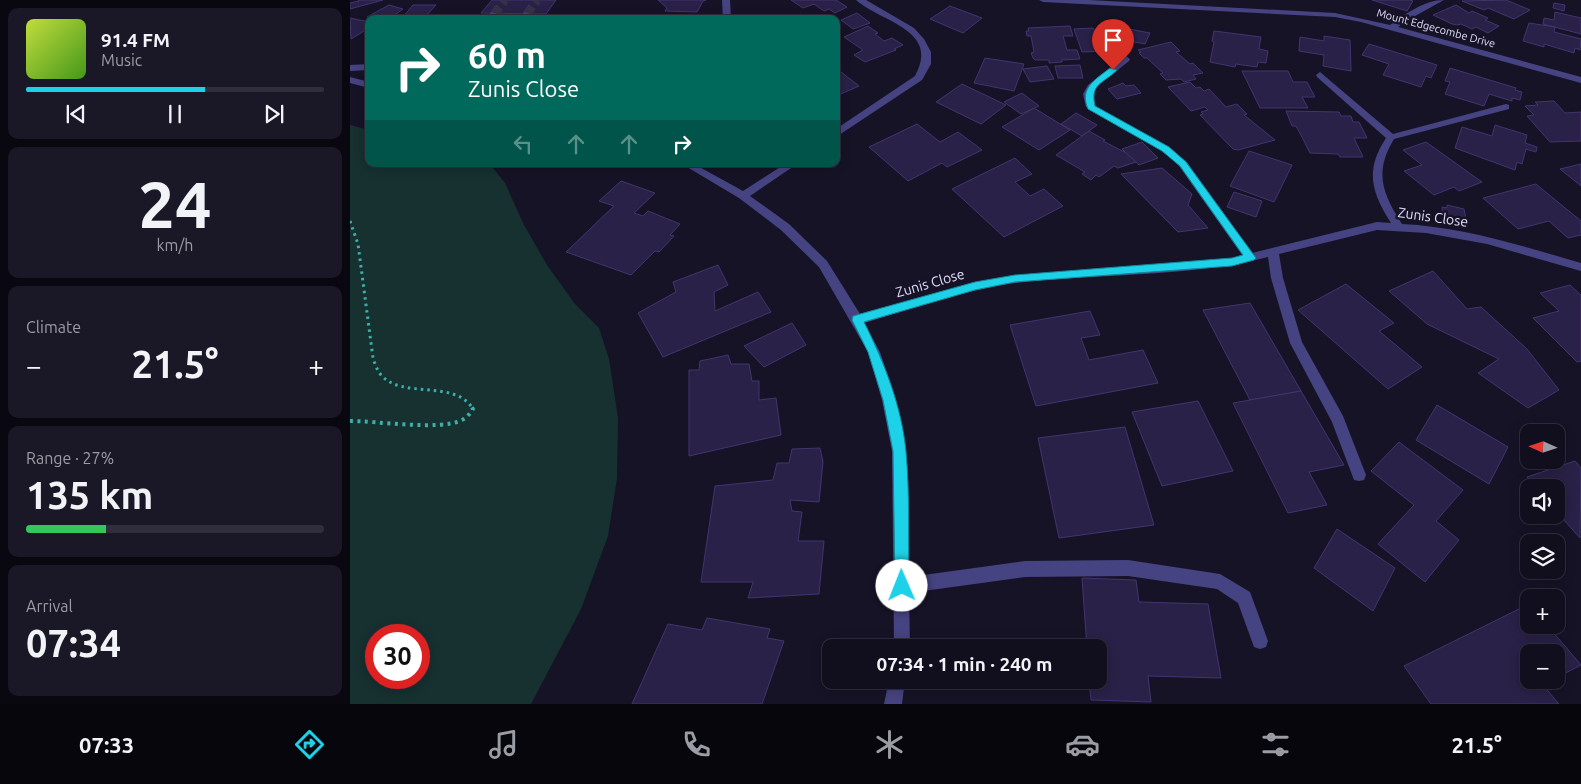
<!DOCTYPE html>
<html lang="en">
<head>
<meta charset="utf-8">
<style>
	body { margin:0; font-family:Ubuntu,sans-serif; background:#1a1726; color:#f1f3f6; height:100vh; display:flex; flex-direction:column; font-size:19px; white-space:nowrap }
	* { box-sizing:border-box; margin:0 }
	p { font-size:16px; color:#9c9ca4 }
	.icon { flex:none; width:28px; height:28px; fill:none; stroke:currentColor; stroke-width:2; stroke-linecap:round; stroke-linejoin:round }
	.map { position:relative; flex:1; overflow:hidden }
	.sheet { display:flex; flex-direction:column; gap:8px; padding:8px; background:#090810; width:350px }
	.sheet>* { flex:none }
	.banner { position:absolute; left:15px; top:15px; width:475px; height:152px; border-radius:10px; box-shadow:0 2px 12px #0003,0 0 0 1px #302e3b; background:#00695c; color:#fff; overflow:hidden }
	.needle { width:32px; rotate:273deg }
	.controls { position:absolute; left:1170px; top:424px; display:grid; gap:10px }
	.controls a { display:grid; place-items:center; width:45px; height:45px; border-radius:10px; background:#110e1d; box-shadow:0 2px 12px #0003,0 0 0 1px #302e3b; font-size:25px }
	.speed { position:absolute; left:15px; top:624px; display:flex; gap:10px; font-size:25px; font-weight:700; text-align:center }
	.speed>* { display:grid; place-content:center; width:65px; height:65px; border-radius:50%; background:#110e1d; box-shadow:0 2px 12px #0003,0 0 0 1px #302e3b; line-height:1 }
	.speed .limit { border:8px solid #d22; background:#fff; color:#111 }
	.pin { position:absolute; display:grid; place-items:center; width:42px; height:42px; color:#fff; margin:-51px -21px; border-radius:50% 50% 50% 0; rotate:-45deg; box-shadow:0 0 5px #0007 }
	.pin .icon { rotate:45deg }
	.me { position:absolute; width:55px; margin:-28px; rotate:359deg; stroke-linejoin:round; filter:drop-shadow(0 0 4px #0008) }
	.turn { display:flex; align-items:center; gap:18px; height:105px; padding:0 20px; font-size:22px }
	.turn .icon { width:65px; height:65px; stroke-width:2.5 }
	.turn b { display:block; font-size:35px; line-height:42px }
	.lanes { display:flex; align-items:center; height:48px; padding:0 20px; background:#0003; justify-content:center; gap:25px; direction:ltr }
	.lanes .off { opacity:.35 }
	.big { font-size:38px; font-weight:700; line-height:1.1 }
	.sheet .tile { flex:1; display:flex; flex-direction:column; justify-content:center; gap:8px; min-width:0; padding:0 18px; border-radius:10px; background:#1a1726 }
	.sheet .dial { align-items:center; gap:0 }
	.dial b { font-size:65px; line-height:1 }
	.song { display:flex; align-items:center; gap:15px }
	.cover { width:60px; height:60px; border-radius:8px; background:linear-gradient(135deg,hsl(70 70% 55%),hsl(100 70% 35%)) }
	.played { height:5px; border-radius:2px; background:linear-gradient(90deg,#1dd1e8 60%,#302e3b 60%) }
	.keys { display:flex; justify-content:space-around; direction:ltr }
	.heat { display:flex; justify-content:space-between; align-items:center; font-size:28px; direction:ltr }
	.charge { height:8px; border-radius:4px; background:linear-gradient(90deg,#34c759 27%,#302e3b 0) }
	.trip { position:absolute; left:472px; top:639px; width:285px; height:50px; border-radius:10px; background:#110e1d; box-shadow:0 2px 12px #0003,0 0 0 1px #302e3b; font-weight:700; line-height:50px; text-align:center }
	.tabs { display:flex; height:80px; justify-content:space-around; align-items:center; background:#07060c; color:#9c9ca4 }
	.tabs .icon { width:35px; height:35px }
	.tabs .selected { color:#1dd1e8 }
	.tabs b { font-size:22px; color:#f1f3f6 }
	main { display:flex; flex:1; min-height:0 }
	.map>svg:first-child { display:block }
</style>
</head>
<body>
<main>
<section class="sheet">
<div class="tile">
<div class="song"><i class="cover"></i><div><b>91.4 FM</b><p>Music</p></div></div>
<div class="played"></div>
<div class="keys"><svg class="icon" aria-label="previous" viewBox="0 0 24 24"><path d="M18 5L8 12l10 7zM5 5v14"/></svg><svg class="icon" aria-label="pause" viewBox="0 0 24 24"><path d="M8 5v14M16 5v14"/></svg><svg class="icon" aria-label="next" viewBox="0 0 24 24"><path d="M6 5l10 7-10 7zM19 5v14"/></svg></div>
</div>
<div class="tile dial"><b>24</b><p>km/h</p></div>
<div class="tile"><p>Climate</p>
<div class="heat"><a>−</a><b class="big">21.5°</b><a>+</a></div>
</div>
<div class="tile"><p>Range · 27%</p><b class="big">135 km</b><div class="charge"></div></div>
<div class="tile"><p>Arrival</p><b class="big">07:34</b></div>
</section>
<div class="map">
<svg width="1231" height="704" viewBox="0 0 1231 704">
	<rect width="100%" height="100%" fill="#171327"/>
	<path fill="#163130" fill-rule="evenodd" d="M0,125l19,5v34h116l8,4 12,15 19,42 23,40 28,39 24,24 10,31 9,59 -1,60 -9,58 -27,73 -50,95h-181zM26,635h43v43h-43z"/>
	<g fill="#292147" stroke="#423570">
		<polygon points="8,0 33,0 0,9 0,3 9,1"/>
		<polygon points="142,0 206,0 196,14 131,13"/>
		<polygon points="308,0 356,0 353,1 347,12 315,11 317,8"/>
		<polygon points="441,0 486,0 497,7 485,13 479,9 474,11 464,4 453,8"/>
		<polygon points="1022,0 1060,0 1063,1 1057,11"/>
		<polygon points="1156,0 1180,10 1164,19 1138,8 1134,10 1112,1"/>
		<polygon points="1204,3 1215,5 1214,11 1203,8"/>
		<polygon points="39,5 53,9 39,19 17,17"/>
		<polygon points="63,5 86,5 75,17 53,17"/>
		<polygon points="1106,5 1119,13 1122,11 1138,18 1135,20 1149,26 1138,33 1126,27 1122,29 1111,24 1108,25 1102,24 1083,15"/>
		<polygon points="600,6 632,18 613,33 580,19"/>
		<polygon points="1205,12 1231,18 1231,34 1193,24 1194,18 1204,20"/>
		<polygon points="507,13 520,23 503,29 491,20"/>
		<polygon points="0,18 19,22 19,28 1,39"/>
		<polygon points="1179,23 1205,27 1204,32 1231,39 1230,50 1225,48 1224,53 1194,44 1194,47 1173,41"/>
		<polygon points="518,26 528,33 525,34 534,41 542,38 553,45 544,49 546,50 515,62 504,55 513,50 494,37"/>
		<polygon points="720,26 723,36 713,36 717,50 727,50 730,59 712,60 712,62 699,63 699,60 685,60 683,58 681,53 684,52 681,36 677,36 676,31 679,31 678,28"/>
		<polygon points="743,28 744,30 779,29 800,33 795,44 774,40 778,50 732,52 724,29"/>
		<polygon points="864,31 911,37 909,49 918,51 916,63 908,62 907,67 886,64 885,67 860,62 864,42 862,41"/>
		<polygon points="974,36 1000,40 1001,71 973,66 974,55 949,51 950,37 974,41"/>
		<polygon points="821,42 830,51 826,52 840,64 843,63 853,73 843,75 846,79 834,82 831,79 816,80 810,74 813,73 797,58 794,58 789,53 791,52 788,50"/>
		<polygon points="1019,44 1087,65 1081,78 1076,76 1071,87 1033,75 1039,64 1012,55"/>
		<polygon points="635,58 674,64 664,91 624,83"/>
		<polygon points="730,65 733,78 708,78 705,66"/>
		<polygon points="697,66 704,79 680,82 673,69"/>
		<polygon points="486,68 509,86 486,96"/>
		<polygon points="1100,68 1166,88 1165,90 1172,92 1170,100 1162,98 1162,101 1139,94 1134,106 1095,94 1100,82 1095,81"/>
		<polygon points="892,71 938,71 943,82 957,82 965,97 952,97 958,108 910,108"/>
		<polygon points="840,82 846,88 850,87 854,91 859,89 876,107 887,104 897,114 894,115 925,140 888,150 883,149 850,115 853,114 851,112 858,110 855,107 841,111 818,87"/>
		<polygon points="773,83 776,86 784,85 791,93 767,99 758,89"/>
		<polygon points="612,84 656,105 631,124 586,102"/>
		<polygon points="672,93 689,106 671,114 654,102"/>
		<polygon points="1204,101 1215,113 1231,112 1231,141 1200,142 1177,116 1184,115 1175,106 1188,105 1185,102"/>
		<polygon points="684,108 720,130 689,150 652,127"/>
		<polygon points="936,111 989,112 991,116 1001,116 1003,122 1009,122 1017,138 1004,138 1013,157 990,157 988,154 960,153 952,137 946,126 942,126"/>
		<polygon points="726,113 747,125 732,136 711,124"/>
		<polygon points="567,124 590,142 608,132 632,150 597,167 592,163 558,181 519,147"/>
		<polygon points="1145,125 1177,135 1175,143 1187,147 1186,152 1176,149 1172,164 1167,162 1165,170 1105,148 1112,127 1142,136"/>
		<polygon points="739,131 755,140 753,141 780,155 786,162 768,168 764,166 749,177 746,175 741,180 732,174 735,172 706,155"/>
		<polygon points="792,142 808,158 789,165 772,149"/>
		<polygon points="1076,142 1132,182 1109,191 1104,187 1084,195 1054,171 1072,165 1053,150"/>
		<polygon points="899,151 942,165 924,202 880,186"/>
		<polygon points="665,158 682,174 665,182 680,196 694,189 713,206 654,237 602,189"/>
		<polygon points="1231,164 1231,186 1210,169"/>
		<polygon points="812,168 842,194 838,205 858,228 828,232 771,174"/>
		<polygon points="271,181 305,193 284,213 293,216 298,211 330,224 320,235 324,236 309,252 305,251 281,275 216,252 264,206 249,201"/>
		<polygon points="1186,184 1231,221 1231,235 1218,238 1199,221 1168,229 1133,198"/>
		<polygon points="884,192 912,201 906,217 877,207"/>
		<polygon points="1097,205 1114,209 1116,219 1110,217 1111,224 1093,220 1092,207 1097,208"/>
		<polygon points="368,265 378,285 364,292 365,311 408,292 421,312 313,357 288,313 326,292 323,282"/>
		<polygon points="1083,271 1117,309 1131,307 1177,349 1209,390 1178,408 1128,373 1149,359 1077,324 1039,291"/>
		<polygon points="996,284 1044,323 1029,331 1072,367 1038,389 948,310"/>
		<polygon points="1220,285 1231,295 1231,361 1227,362 1183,318 1209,311 1190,293"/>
		<polygon points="900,303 951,391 900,400 853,310"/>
		<polygon points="740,311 750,335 731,338 739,360 793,350 808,383 686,406 660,325"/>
		<polygon points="442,323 456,345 414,367 394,346"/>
		<polygon points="378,355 381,364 399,364 402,381 409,381 409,400 426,398 431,435 339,456 339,370 349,370 350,361"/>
		<polygon points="951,391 994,465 959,472 977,505 938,513 883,403"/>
		<polygon points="848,401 883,471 812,486 782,412"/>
		<polygon points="1087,405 1158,447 1139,484 1066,440"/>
		<polygon points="775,427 804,525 709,538 688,438"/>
		<polygon points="1049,442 1113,490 1086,521 1109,540 1075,582 1028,544 1064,505 1021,471"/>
		<polygon points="470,448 473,462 469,502 440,500 442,511 452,512 448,541 474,541 469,594 398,598 403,582 351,582 365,486 423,480 427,463 439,463 442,449"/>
		<polygon points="1225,461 1231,468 1230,538 1206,511 1206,488 1186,488 1177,477"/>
		<polygon points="987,529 1045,568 1023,611 964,568"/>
		<polygon points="732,578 786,580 789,602 858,604 871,678 798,676 801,702 741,700 739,680 749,680 749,648 737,648"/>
		<polygon points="1179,604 1179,625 1197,625 1231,665 1206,678 1206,652 1179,652 1179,680 1203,680 1193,685 1209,704 1081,704 1054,666"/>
		<polygon points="357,618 420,629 417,638 434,641 412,704 282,704 318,624 352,630"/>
	</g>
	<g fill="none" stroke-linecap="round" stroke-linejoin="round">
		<g stroke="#353147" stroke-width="9" stroke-dasharray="9 4.5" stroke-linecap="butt">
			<polyline points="144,14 155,0"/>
			<polyline points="177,14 187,0"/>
		</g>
		<path stroke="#3dafaa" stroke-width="3" stroke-dasharray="2.5 4" stroke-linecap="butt" d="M0,221l8,23 15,114c2,6 4,12 8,17 21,24 70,5 90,31"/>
		<path stroke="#3dafaa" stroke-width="4" stroke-dasharray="3 4.5" stroke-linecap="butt" d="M0,421c27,0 90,10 112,-1 5,-2 8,-7 11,-11l-3,-4"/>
		<g fill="#464382" fill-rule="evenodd">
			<polygon points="372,0 380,0 381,19 373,19"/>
			<path d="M506,0h10l48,28 10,11 7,13v12l-9,16 -86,57v-8l79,-53c26,-46 -34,-54 -59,-76z"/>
			<path d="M689,0h50l246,13 55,12c15,-11 35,-25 54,-25l-38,21 -8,6 183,50v6l-220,-61 -26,-5 -292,-15z"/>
			<polygon points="141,12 148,14 144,19 135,19"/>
			<polygon points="174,12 181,14 177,19 169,19"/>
			<path d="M776,56l4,3 -1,2 -34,27 -2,6 2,12 74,41 18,15 65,91 125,-31 14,1c-20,-31 -26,-53 -5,-85l-69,-61 -1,-2 4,-3 73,62 113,-30 3,1v4l-115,30c-20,33 -12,54 8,85 62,3 120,22 179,39v8l-94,-27 -61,-11 -49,-3 -98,24 4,24 19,64 41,74 23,59 -2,5 -5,1 -5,-1 -22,-58 -42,-79 -19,-65 -3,-21c-82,21 -169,16 -253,26 -51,7 -101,25 -151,40l16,29 16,48 10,51 3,126 116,-16 103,-1 92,14 30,18 18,49 -2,6 -6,2 -6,-2 -16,-44 -21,-14 -89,-13 -103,1 -116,16 1,55h-16l-2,-197 -10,-51 -14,-48 -49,-85 -38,-37 -42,-32 -57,-34h12l49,27 42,-27h12l-47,32 39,28 38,37 33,53 115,-32 40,-7 217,-17 10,-3 -63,-89 -16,-15 -77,-44 -3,-13 5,-9z"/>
			<polygon points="19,64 19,70 0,71 0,65"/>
			<polygon points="0,77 19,82 19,88 0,83"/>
			<polygon points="539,680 555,680 552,704 534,704"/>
		</g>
	</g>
	<path fill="#1dd1e8" stroke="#138897" d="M760,68l7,2c-14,14 -27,13 -22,36l74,41 17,15 70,96 -2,2 -22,6 -217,16 -40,8 -111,32c20,40 38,85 42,130 4,44 2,89 3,134l-2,5 -5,2 -5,-2 -2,-5 -2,-135 -10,-51 -15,-48 -16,-32 1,-4 122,-34 40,-7 217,-17 11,-3 -63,-89 -18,-15 -74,-42c-9,-21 7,-29 22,-41z"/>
	<g text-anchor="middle" stroke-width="5" stroke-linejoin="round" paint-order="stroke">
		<g font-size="11" fill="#e1ddfb" stroke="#171327">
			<text transform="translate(1086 28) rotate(15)" y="4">Mount Edgecombe Drive</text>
		</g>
		<g font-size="14" fill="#e1ddfb" stroke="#171327">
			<text transform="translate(1083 217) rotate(8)" y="5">Zunis Close</text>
			<text transform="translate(580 283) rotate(-16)" y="5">Zunis Close</text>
		</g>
	</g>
</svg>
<div class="controls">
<a><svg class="needle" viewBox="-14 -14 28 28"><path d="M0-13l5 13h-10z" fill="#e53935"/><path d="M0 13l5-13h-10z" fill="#9c9ca4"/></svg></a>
<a><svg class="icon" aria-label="sound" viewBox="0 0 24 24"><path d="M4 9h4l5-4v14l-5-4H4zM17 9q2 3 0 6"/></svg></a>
<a><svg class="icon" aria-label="layers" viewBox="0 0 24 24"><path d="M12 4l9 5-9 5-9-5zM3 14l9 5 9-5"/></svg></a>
<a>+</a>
<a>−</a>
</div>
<div class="speed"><div class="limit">30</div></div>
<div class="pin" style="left:763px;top:70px;background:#d93025"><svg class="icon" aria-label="arrive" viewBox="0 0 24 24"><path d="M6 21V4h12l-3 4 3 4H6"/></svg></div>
<svg class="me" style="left:552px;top:586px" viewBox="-20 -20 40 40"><circle r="19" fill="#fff"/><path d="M0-13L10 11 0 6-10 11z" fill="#1dd1e8"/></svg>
<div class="trip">07:34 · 1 min · 240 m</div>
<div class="banner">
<div class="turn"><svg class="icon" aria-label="right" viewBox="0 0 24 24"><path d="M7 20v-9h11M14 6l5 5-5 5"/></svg><div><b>60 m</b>Zunis Close</div></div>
<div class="lanes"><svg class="icon off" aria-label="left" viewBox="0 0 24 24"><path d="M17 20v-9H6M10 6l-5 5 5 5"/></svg><svg class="icon off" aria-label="ahead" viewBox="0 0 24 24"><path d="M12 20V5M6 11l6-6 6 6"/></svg><svg class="icon off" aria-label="ahead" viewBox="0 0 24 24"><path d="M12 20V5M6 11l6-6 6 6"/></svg><svg class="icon" aria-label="right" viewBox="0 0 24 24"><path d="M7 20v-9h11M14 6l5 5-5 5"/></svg></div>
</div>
</div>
</main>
<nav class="tabs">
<b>07:33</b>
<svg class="icon selected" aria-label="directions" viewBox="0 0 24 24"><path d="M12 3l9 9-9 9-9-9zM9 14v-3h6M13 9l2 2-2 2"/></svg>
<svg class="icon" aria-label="music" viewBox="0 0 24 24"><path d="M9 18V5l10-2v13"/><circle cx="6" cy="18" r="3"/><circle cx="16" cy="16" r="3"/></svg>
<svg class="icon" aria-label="phone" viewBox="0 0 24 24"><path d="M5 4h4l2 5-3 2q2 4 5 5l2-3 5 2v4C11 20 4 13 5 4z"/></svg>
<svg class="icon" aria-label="climate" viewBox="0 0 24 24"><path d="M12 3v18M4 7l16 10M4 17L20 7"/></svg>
<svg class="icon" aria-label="car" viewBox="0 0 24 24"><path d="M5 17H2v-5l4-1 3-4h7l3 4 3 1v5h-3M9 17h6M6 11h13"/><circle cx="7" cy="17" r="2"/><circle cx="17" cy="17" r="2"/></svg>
<svg class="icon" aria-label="filters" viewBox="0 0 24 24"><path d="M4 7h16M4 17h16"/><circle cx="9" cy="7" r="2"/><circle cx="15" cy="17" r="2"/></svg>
<b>21.5°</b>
</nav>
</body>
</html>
